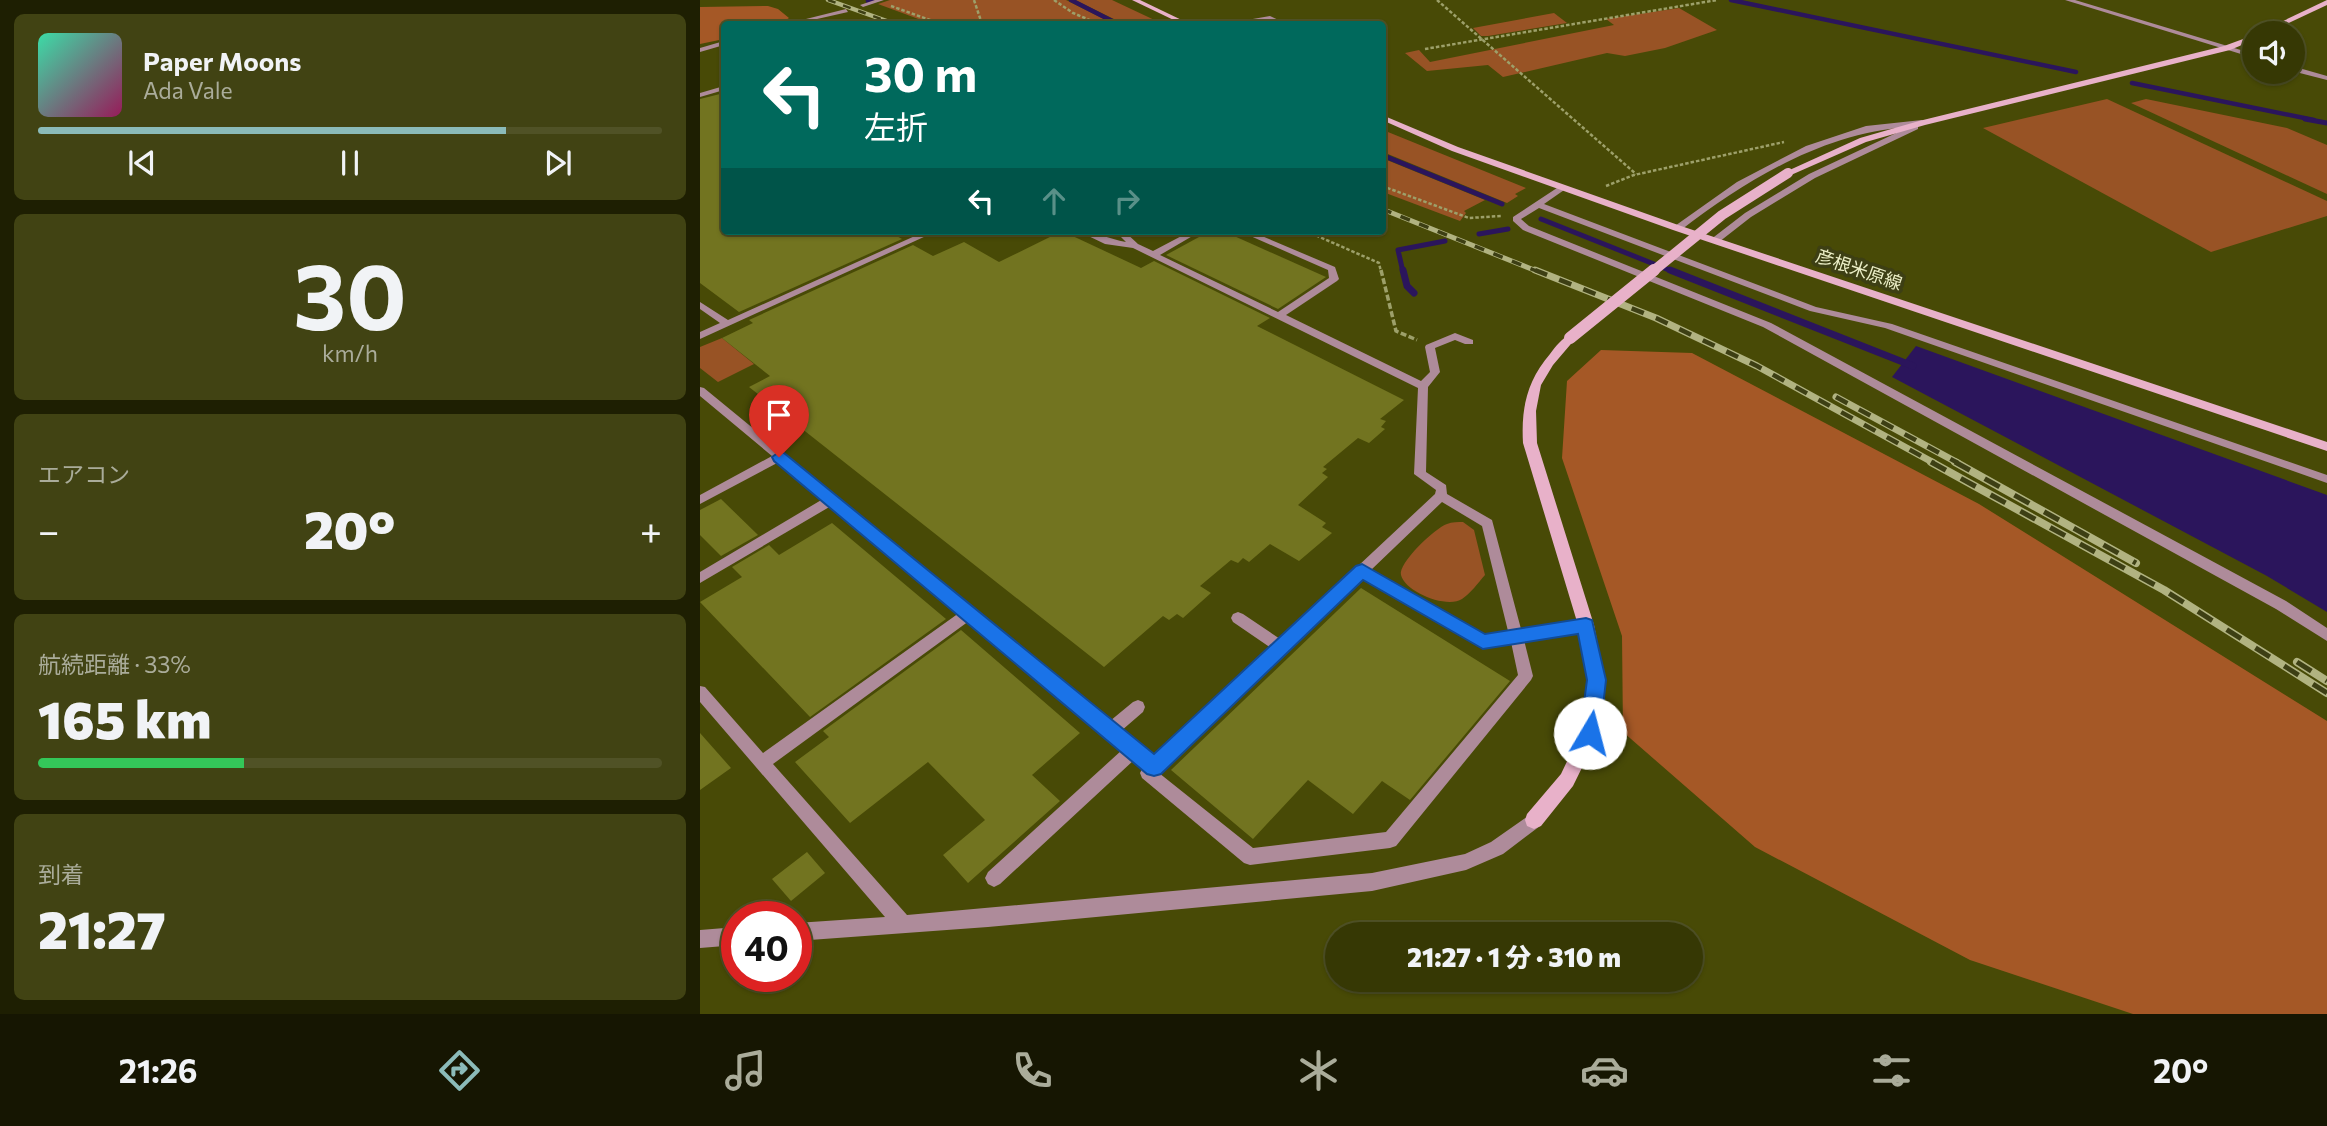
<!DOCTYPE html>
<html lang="ja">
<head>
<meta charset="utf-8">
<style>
	body { margin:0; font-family:Commissioner,"Noto Sans JP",sans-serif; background:#414313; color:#f1f3f6; height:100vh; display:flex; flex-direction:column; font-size:26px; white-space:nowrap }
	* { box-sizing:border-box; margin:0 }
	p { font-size:23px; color:#aaac9a }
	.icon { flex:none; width:38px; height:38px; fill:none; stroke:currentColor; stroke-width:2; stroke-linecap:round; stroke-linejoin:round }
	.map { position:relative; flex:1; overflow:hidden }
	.sheet { display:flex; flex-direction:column; gap:14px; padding:14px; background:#1e1f02; width:700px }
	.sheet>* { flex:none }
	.guide { position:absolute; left:21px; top:21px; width:665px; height:214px; border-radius:7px; box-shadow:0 2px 5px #0004,0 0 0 2px #505226; background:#00695c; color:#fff; overflow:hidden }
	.controls { position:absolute; left:1542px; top:21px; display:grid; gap:14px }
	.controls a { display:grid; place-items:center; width:63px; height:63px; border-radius:50%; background:#363804; box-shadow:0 2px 5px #0004,0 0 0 2px #505226; font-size:35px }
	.speed { position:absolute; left:21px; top:901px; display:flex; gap:14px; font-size:35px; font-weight:700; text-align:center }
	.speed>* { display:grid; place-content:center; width:91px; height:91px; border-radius:50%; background:#363804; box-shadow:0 2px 5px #0004,0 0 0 2px #505226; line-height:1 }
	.speed .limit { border:10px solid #d22; background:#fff; color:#111 }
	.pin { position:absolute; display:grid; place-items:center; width:60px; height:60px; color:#fff; margin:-72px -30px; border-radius:50% 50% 50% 0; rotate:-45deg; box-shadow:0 0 7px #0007 }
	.pin .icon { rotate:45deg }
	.me { position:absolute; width:77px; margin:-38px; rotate:8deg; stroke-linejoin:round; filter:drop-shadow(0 0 5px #0008) }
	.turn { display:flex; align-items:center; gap:24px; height:147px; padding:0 28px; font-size:32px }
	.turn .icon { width:91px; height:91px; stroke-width:2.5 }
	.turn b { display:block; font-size:49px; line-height:60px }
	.lanes { display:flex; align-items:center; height:66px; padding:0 28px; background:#0003; justify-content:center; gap:35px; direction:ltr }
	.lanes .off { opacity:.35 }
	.big { font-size:52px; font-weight:800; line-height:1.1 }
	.sheet .card { flex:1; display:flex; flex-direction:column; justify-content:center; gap:10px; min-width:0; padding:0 24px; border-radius:10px; background:#414313 }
	.sheet .dial { align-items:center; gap:0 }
	.dial b { font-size:91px; line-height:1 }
	.song { display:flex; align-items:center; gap:21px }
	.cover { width:84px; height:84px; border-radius:10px; background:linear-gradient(135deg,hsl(160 70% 55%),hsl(330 70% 35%)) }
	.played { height:7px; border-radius:4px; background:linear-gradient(90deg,#8bbbb9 75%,#505226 75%) }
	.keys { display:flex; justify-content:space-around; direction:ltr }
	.heat { display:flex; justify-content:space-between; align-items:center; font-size:38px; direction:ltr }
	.charge { height:10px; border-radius:5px; background:linear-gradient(90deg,#34c759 33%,#505226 0) }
	.trip { position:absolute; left:625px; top:922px; width:378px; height:70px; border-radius:35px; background:#363804; box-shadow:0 2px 5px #0004,0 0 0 2px #505226; font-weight:800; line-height:70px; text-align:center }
	.dock { display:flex; height:112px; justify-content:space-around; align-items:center; background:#161602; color:#aaac9a }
	.dock .icon { width:49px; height:49px }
	.dock .current { color:#8bbbb9 }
	.dock b { font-size:32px; color:#f1f3f6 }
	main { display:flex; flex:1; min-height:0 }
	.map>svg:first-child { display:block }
</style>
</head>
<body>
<main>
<section class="sheet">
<div class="card">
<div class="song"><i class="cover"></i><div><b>Paper Moons</b><p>Ada Vale</p></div></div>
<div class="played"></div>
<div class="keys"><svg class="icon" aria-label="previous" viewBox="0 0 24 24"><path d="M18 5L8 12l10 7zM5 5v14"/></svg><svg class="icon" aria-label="pause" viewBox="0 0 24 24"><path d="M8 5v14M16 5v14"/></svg><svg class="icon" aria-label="next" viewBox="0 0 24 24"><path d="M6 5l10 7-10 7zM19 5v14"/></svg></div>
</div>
<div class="card dial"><b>30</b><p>km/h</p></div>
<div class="card"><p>エアコン</p>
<div class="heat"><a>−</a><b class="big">20°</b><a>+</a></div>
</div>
<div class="card"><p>航続距離 · 33%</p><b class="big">165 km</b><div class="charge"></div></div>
<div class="card"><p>到着</p><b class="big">21:27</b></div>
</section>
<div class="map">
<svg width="1627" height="1014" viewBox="0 0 1627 1014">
	<rect width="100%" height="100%" fill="#484a06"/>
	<g fill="#985325">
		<polygon points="190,0 366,0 414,24 232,24 178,4"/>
		<polygon points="375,0 412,0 463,24 424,24"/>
		<polygon points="979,8 1017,30 965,48 925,56 907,53 803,77 788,65 727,71 705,53 719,50 730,62 914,25 906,19"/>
		<polygon points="854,13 867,23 788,36 781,36 773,28"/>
		<polygon points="1407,99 1627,201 1627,216 1511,252 1283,128"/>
		<polygon points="1446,99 1587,128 1627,145 1627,194 1431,103"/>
		<polygon points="683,130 826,188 815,194 818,196 807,203 683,152"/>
		<polygon points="682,158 785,200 764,211 766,213 760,221 683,192"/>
		<polygon points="22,338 54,364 18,382 0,368 0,347"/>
		<path d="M763,522l11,8 11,45c-7,8 -15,19 -23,24 -15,10 -57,-7 -61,-24 -3,-12 34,-47 46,-51 5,-2 11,-2 16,-2z"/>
	</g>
	<g fill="#a55826">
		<polygon points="68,6 78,9 89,18 80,24 24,24 24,39 0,44 0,7"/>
		<polygon points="901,350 992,353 1279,504 1627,721 1627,1014 1433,1014 1270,960 1055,847 923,732 922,636 862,458 867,381"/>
	</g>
	<polygon fill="#2b155c" points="1216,346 1627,495 1627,612 1567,576 1192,377"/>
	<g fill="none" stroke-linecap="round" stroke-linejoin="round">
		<g stroke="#2b155c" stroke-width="4.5">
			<polyline points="371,0 418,24"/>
			<polyline points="1031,0 1376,72"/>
			<polyline points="168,1 172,0"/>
			<polyline points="1432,83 1614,120"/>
		</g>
		<g stroke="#2b155c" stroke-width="5">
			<polyline points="1605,119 1627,123"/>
			<polyline points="682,155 802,204"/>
			<polyline points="841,219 974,272"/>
			<polyline points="779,234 808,229"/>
			<polyline points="703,272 698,250 745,241"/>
		</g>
		<g stroke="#2b155c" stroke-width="7">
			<polyline points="703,270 707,286 714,293"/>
			<polyline points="970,270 1213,366"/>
		</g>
	</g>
	<g fill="#727420">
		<polygon points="24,93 24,231 188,231 202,239 39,312 0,283 0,99"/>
		<polygon points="362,231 441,268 454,261 570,318 557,326 704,400 680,419 686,421 681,427 685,429 669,443 658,438 623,467 627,469 622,473 628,477 598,505 626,523 622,527 632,533 599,561 570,544 549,562 543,558 538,563 531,560 500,586 511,593 483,618 477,614 469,620 463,616 404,667 49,387 70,376 22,338 53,323 49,320 213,245 233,256 264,242 299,262"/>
		<polygon points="510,231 523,231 626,277 578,309 466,255"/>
		<polygon points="21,499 58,535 21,556 0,535 0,510"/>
		<polygon points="132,523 246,619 110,717 0,602 42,577 32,567 69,545 79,555"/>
		<polygon points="661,588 810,681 710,800 682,781 653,814 608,780 553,839 471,770"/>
		<polygon points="261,630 380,733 332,775 360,801 268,883 243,855 285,820 228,762 150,823 95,762 129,737 123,731"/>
		<polygon points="0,733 31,768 0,790"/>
		<polygon points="107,852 125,873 91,901 72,879"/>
	</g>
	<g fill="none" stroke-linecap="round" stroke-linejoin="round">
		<g stroke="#9da06a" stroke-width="2.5" stroke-dasharray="3.5 2" stroke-linecap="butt">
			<polyline points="274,0 282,24"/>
			<polyline points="354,0 373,13 399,24"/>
			<polyline points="737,0 936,174"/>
			<polyline points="191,6 241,24"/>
			<polyline points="725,49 1017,0"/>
			<polyline points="682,186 769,218 801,216"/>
			<polyline points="906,186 934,175 1084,142"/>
			<polyline points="606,231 679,263 681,272"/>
		</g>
		<polyline stroke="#9da06a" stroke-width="3.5" stroke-dasharray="6 2.5" stroke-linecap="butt" points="681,270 696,331 717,340"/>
		<g fill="#ae8b9a" fill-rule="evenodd">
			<polygon points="175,0 184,0 163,7 160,5"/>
			<polygon points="146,9 148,12 95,24 86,24"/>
			<polygon points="24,41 24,45 0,52 0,48"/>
			<polygon points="24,86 24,90 0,97 0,93"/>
			<polygon points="860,186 867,188 844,204 1116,307 1192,324 1627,475 1627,483 1185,328 1110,311 839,208 821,219 829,226 1071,323 1586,601 1627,628 1627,641 1576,609 1063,327 823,230 813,221 813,217"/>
			<polygon points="226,231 237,231 0,339 0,332 20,323 0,309 0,302 28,320"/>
			<polygon points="338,231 349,231 339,237 335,234"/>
			<path d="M378,231c16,0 31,8 48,11l-11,-11h9l14,13 15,7 38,-20h10l-41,24 118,57 51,-34 -1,-8 -89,-39h11l85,36 4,12 -2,2 -51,34 135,66 9,-9 -5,-25 1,-2 29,-12 18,7v4h-8l-10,-4 -20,8 5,24 -12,15 -2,85 20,13 1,9 45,26 29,109 65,-10 5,2 2,4 -2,4 -67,11 9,36 -2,4 -135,166 -6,2 -140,17 -6,-2 -102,-85 -2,-5 3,-6 -9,-7 -134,124 -6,3 -6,-3 -3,-6 3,-6 134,-122 -153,-129 -196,143 134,151 465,-42 93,-19 26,-12 43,-30 6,2 2,6 -2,6 -37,28 -37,16 -94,21 -384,36 -192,14v-18l89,-6 -185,-215v-16l5,1 58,66 196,-140 -128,-107 -131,77v-11l123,-73 -44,-37 -79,42v-9l72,-39 -72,-60v-9l4,1 406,333 23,-19 5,-2 5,2 2,5 -2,5 -22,19 33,26 117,-109 -38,-26 -2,-4 2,-4 5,-2 5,2 37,25 155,-145 1,-4 -22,-16 4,-86 -285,-140 -28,-4zM742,502l40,24 26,105 -23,4 -114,-65zM663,578l115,67 5,2 28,-5 7,33 -132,157 -133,16 -94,-75z"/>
			<polygon points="37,927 37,945 0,948 0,930"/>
		</g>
		<g fill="#ae8b9a" fill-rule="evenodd">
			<polygon points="1365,0 1375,0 1554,54 1554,58"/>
			<polygon points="570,16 587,24 579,24 569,20 524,24"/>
			<polygon points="1592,66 1627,76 1627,80 1592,71"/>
			<path d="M1222,120l4,3 -8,3v3l-103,49 -64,39 -32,25 -9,-2 35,-27 64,-39 100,-47c-86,6 -161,52 -228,103l-9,-2 65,-46 69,-36 60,-20z"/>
		</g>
		<g fill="#e8b1c9" fill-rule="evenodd">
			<polygon points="432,0 440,0 490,24 482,24"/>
			<polygon points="1627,0 1627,5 1567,33 1558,33"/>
			<polygon points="1554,35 1554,40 1530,50 1225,125 1166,142 1091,175 1083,173 1160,138 1219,121 1524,46"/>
			<polygon points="682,115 758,147 981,226 1627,442 1627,451 973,230 752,151 682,120"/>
			<path d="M870,335l6,3 -23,27 -12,20 -5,26 1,32 57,182 11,55 -6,53 -26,53 -32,40 -7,3 -7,-3 -2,-6 2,-6 34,-40 20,-42 8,-52 -11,-55 -55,-182c-2,-35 4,-62 27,-89 6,-8 12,-16 20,-19z"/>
		</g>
		<defs>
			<polyline id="rail-far3" points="128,0 195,24"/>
			<polyline id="rail-far2" points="682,209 839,272"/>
			<g id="rail-far1">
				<polyline points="835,270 956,318 1057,366 1234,463"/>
				<polyline points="1136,397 1258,463"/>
			</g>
			<g id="rail">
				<polyline points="1231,462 1464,590 1627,693"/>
				<polyline points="1255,462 1436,563"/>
				<polyline points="1597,662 1627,681"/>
			</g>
		</defs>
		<use href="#rail-far3" stroke="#b1b381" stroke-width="4.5"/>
		<use href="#rail-far2" stroke="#b1b381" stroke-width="5"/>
		<use href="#rail-far1" stroke="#b1b381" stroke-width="7"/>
		<use href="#rail" stroke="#b1b381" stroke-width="8"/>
		<use href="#rail-far3" stroke="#3d3f14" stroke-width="2.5" stroke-dasharray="8" stroke-linecap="butt"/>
		<use href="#rail-far2" stroke="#3d3f14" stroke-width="3.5" stroke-dasharray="10" stroke-linecap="butt"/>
		<use href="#rail-far1" stroke="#3d3f14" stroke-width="4.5" stroke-dasharray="13" stroke-linecap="butt"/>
		<use href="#rail" stroke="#3d3f14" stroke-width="5" stroke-dasharray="17" stroke-linecap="butt"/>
		<polyline stroke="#e8b1c9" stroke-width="10" points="952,272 1022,215 1088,173"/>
		<polyline stroke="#e8b1c9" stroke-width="12" points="870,338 954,270"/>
	</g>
	<polygon fill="#1a73e8" stroke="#114b97" stroke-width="2" points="79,452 84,453 454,754 656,566 662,564 785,634 886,618 892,620 906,680 900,733 897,739 890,742 883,739 880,733 887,680 878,634 783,649 663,580 461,774 454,776 447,774 74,461 72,457"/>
	<g text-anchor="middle" stroke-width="7" stroke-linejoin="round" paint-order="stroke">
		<g font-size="18" fill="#ebeec6" stroke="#3d3f14">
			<text transform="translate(1159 270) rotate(19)" y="6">彦根米原線</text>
		</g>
	</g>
</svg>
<div class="controls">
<a><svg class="icon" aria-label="sound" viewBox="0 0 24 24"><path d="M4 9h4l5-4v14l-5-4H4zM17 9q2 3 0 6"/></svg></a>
</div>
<div class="speed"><div class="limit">40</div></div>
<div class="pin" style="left:79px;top:457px;background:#d93025"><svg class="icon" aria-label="arrive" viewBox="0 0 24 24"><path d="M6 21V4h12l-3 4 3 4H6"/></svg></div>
<svg class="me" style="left:890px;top:733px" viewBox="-20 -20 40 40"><circle r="19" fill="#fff"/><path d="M0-13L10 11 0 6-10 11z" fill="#1a73e8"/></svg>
<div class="trip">21:27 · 1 分 · 310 m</div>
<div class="guide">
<div class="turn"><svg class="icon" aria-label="left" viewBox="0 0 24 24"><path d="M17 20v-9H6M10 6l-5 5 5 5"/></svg><div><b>30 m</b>左折</div></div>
<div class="lanes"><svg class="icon" aria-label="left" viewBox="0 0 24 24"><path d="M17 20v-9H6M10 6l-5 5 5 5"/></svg><svg class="icon off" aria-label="ahead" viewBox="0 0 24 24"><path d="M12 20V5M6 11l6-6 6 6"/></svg><svg class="icon off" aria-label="right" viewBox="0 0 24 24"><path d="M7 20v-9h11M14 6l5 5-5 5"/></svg></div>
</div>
</div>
</main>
<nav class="dock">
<b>21:26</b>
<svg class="icon current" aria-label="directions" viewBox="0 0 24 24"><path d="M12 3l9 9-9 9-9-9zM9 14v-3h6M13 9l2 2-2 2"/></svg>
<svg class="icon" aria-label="music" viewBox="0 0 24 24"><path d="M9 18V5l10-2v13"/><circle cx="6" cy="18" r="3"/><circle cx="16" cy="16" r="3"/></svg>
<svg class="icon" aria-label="phone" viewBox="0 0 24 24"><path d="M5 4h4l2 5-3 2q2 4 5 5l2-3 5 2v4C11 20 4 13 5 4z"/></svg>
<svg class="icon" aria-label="climate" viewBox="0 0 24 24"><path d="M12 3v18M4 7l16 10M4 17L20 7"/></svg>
<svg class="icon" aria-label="car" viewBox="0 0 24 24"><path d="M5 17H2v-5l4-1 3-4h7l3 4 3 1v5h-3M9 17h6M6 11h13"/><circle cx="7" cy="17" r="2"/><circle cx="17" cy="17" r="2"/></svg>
<svg class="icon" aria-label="filters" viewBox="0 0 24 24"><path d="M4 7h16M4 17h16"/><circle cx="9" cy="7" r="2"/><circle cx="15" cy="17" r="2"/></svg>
<b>20°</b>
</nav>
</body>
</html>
